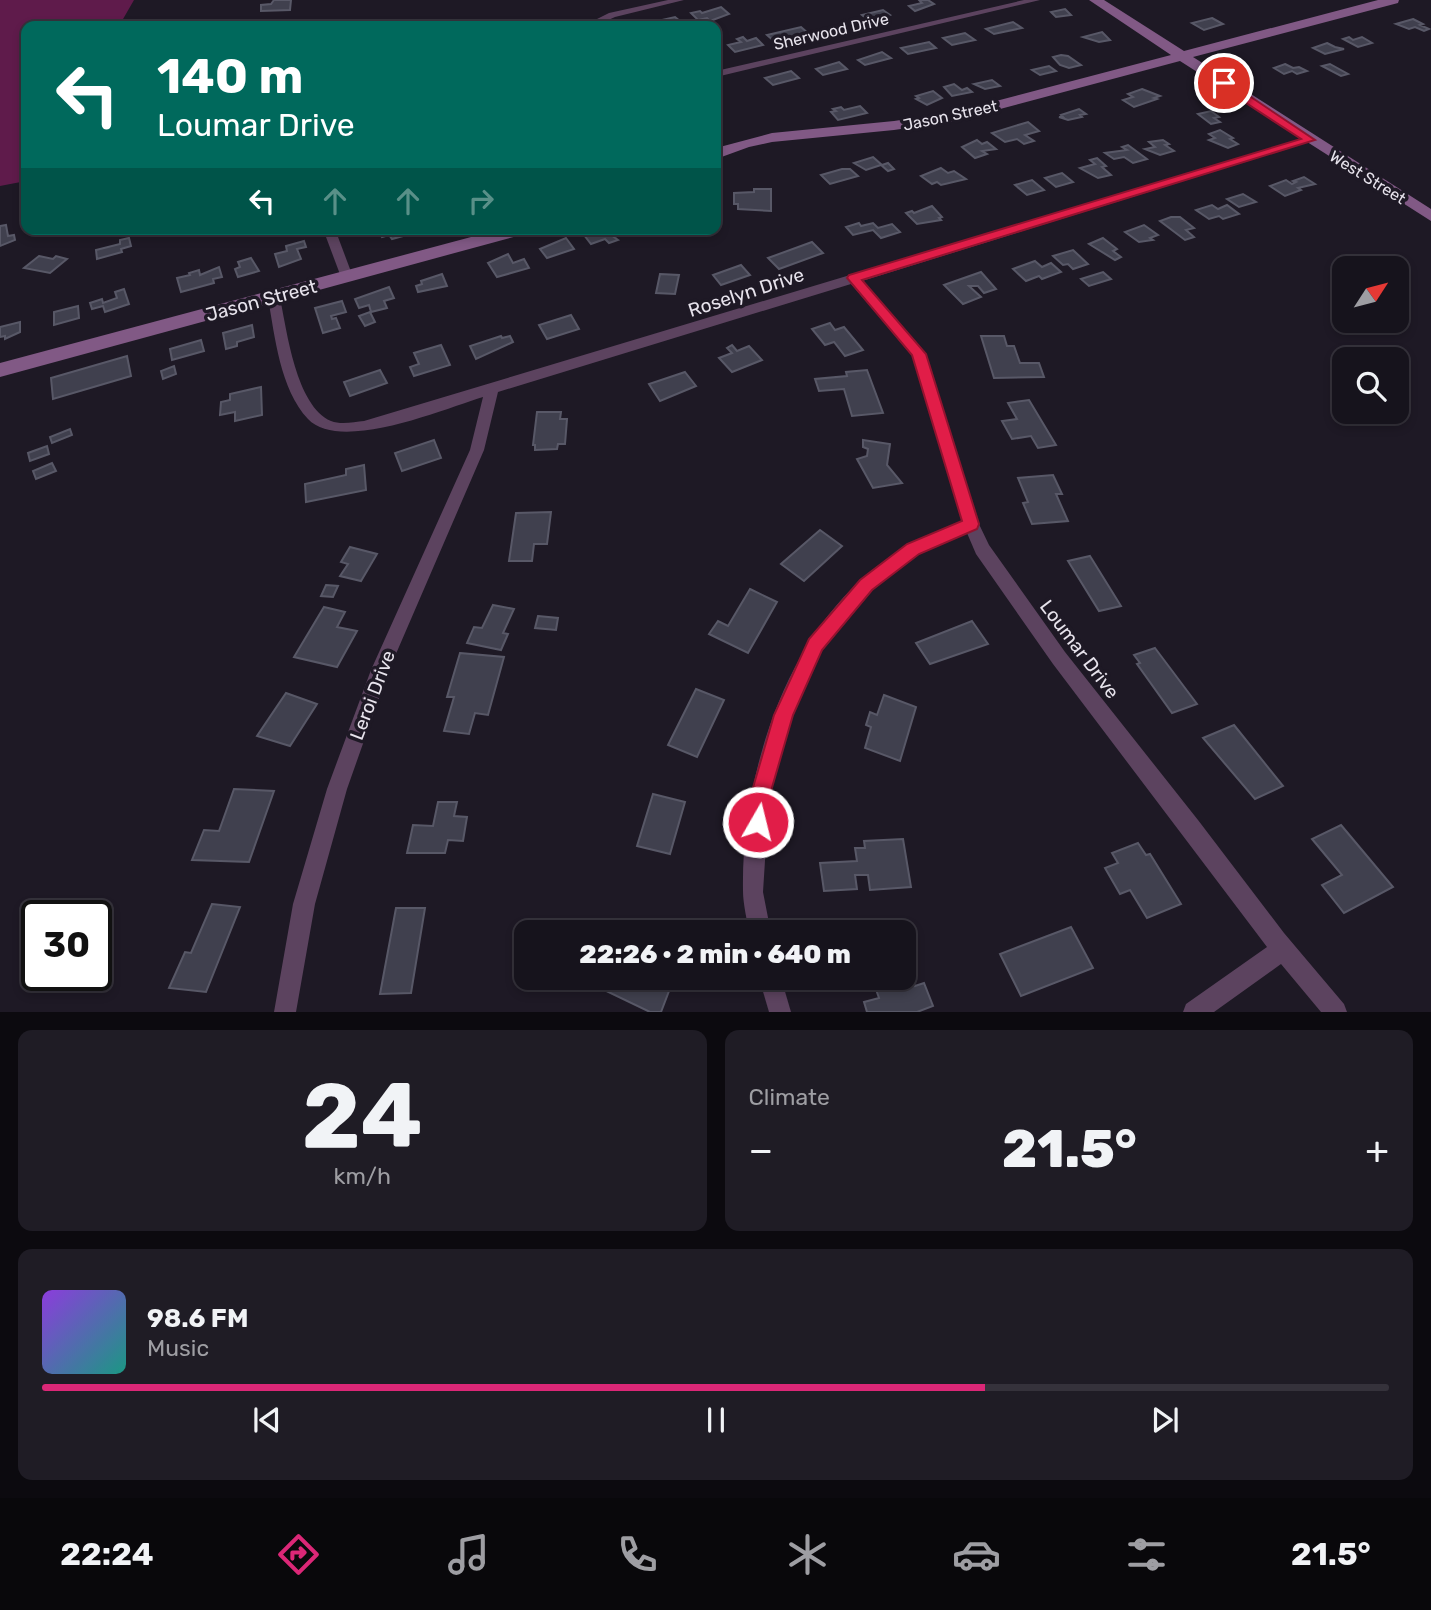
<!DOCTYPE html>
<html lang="en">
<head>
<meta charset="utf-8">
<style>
	body { margin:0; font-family:Rubik,sans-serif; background:#1f1c25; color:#f1f3f6; height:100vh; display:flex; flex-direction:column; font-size:26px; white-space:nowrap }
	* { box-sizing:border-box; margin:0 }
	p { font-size:23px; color:#9e9ea3 }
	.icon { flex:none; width:38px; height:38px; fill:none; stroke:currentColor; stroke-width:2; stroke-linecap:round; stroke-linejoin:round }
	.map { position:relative; height:1012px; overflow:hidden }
	.sheet { display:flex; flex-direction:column; gap:18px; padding:18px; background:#0c0a0f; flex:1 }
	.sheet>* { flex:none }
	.banner { position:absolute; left:21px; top:21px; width:700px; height:214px; border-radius:14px; box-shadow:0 4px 10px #0003,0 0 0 2px #35323b; background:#00695c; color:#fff; overflow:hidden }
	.needle { width:46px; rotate:54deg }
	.fabs { position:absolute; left:1332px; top:256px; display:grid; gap:14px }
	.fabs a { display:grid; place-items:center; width:77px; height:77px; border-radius:14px; background:#16131c; box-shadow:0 4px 10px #0003,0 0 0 2px #35323b; font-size:35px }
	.speed { position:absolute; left:21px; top:900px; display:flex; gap:14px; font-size:35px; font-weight:700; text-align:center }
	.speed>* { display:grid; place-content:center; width:91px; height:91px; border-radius:50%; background:#16131c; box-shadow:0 4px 10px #0003,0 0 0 2px #35323b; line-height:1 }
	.speed .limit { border:4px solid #111; border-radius:10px; background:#fff; color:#111 }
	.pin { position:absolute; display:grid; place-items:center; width:60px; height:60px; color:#fff; margin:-30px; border:4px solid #fff; border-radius:50%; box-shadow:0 2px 7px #0007 }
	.me { position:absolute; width:77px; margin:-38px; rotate:8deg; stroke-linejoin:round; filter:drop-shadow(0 0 5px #0008) }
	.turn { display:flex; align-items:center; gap:24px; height:147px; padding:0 21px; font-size:32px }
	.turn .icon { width:91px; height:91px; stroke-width:2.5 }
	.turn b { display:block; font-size:49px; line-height:60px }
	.lanes { display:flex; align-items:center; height:66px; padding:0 21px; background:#0003; justify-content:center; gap:35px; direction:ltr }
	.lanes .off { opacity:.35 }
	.big { font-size:52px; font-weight:800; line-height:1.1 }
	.sheet .tile { flex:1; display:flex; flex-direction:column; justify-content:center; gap:10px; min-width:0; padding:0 24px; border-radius:14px; background:#1f1c25 }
	.sheet .dial { align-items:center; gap:0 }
	.dial b { font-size:91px; line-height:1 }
	.song { display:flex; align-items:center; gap:21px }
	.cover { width:84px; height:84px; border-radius:10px; background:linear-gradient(135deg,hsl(270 70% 55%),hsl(170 70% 35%)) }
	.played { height:7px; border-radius:4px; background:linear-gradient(90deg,#db2777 70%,#35323b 70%) }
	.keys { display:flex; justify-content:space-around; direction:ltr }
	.heat { display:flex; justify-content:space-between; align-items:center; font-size:38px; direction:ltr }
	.sheet .tiles { flex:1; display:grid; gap:18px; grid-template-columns:1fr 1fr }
	.tile:last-child { grid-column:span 2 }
	.trip { position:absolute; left:514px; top:920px; width:402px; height:70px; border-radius:14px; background:#16131c; box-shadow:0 4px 10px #0003,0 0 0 2px #35323b; font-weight:800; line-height:70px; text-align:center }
	.menu { display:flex; height:112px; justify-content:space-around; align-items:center; background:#09080b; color:#9e9ea3 }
	.menu .icon { width:49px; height:49px }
	.menu .selected { color:#db2777 }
	.menu b { font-size:32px; color:#f1f3f6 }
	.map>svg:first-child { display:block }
</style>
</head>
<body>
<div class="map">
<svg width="1431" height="1012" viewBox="0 0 1431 1012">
	<rect width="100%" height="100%" fill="#1e1925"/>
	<polygon fill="#5f1b4b" points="0,0 134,0 119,26 26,26 26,181 0,186"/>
	<g fill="#40404e" stroke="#585867" stroke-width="2">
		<polygon points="274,0 291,0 290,10 261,11 261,5 271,4"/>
		<polygon points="919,0 928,0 934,4 915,11 909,6 922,3"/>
		<polygon points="721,7 729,14 710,21 707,18 698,20 691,13 700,11 702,13"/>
		<polygon points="1065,9 1071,15 1056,17 1051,12"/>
		<polygon points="883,10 890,15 871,22 862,15"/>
		<polygon points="675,17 686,26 658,26 653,22"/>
		<polygon points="1212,18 1223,24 1204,30 1192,23"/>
		<polygon points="1413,19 1423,24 1420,25 1429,29 1424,31 1415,27 1409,29 1396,24"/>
		<polygon points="1013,22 1022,28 994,34 986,29"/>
		<polygon points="801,27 809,34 775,42 767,35"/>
		<polygon points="1102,32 1110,40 1099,42 1083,37"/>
		<polygon points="965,33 975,40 952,45 943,38"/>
		<polygon points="743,37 747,41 756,38 763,45 735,52 728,45 741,42 737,39"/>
		<polygon points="1349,37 1353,40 1362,37 1372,43 1358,47 1343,39"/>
		<polygon points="929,42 936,48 908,54 901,48"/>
		<polygon points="1327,43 1335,47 1344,49 1325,54 1313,48"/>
		<polygon points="882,52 891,58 865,65 858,60"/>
		<polygon points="1061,55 1068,56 1081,65 1069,68 1060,65 1053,57"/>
		<polygon points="839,62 847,69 823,75 816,69"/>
		<polygon points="1285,64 1293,68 1299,67 1307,71 1297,74 1292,71 1284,74 1274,68"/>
		<polygon points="1330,64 1348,74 1341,76 1322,66"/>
		<polygon points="1049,66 1056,71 1040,75 1032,70"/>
		<polygon points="791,71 799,78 773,85 765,78"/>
		<polygon points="992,80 1000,86 985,89 974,84"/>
		<polygon points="954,84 962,90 967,88 972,92 952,96 944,87"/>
		<polygon points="1142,89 1160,96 1154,98 1157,99 1134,107 1123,100 1133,97 1128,94"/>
		<polygon points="933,91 942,98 927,105 916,99 919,98 916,96"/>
		<polygon points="860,106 867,113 838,120 831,112 836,111 833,109 841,107 844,110"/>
		<polygon points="1079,109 1086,114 1080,115 1082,117 1068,120 1059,117 1063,117 1061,115"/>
		<polygon points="1211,111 1219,117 1214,118 1220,122 1211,124 1198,114"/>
		<polygon points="1028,122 1039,131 1025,135 1034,141 1024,144 1017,139 1005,142 992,133"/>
		<polygon points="1220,130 1233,138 1230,139 1238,144 1228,148 1209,140 1215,138 1209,134"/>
		<polygon points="977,140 982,144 987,142 996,149 982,151 987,154 975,158 962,147"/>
		<polygon points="1163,140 1169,144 1165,145 1174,151 1160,155 1145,149 1155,147 1149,142"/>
		<polygon points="1128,145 1147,159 1133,163 1124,157 1114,159 1105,153 1127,150 1122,147"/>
		<polygon points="873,157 882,165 888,163 894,169 888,171 881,165 866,170 854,163"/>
		<polygon points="1097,158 1106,166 1102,167 1111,175 1098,178 1080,168 1095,164 1090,160"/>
		<polygon points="941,168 948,173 954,171 966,179 941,185 937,182 932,184 921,176"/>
		<polygon points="842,169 850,169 858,176 830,184 821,175"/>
		<polygon points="1062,173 1073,182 1056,187 1045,178"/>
		<polygon points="1304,177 1315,184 1298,188 1301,190 1285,196 1270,186 1286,180 1292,184 1296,182 1293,181"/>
		<polygon points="1032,180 1044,190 1027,195 1015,185"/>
		<polygon points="754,189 771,189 771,211 738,209 738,204 734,204 734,193 754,192"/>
		<polygon points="1243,194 1256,202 1239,207 1227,199"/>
		<polygon points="1212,205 1218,209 1227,205 1239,214 1223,219 1219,216 1209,219 1196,210"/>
		<polygon points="932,206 942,217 939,218 941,220 917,224 906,213 912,211 914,213"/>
		<polygon points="1171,217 1180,217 1194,228 1186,230 1194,237 1185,240 1160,221"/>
		<polygon points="859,223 861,226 873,223 878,228 892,224 900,232 881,238 873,230 853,235 846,227"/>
		<polygon points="6,225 8,236 14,235 15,240 0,246 0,226"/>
		<polygon points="1144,225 1158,235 1150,238 1153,240 1139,242 1125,232"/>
		<polygon points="389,229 413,229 414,233 392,239 389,235 382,237 379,232"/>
		<polygon points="600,229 619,229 623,234 614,237 618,240 609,243 605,239 591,244 584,235"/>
		<polygon points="129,238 131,246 121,249 122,252 97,259 96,250 120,244 120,240"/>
		<polygon points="566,238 574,249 547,258 540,249"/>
		<polygon points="1103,238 1117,249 1113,251 1121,257 1115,260 1089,244"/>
		<polygon points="304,241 306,247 297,249 301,259 279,267 275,254 287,251 286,246"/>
		<polygon points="812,242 823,253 779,269 768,258"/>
		<polygon points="1073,250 1088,264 1073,269 1068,264 1063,265 1053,256"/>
		<polygon points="508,254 513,263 524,259 529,268 497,277 488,263"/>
		<polygon points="39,256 53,259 56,256 67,259 50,273 24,268"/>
		<polygon points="251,258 259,271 238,277 235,269 240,267 238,262"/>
		<polygon points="1035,261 1042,267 1051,263 1061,272 1042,279 1039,276 1026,281 1013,269"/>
		<polygon points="741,265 750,275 721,285 713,275"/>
		<polygon points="219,267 222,277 213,279 214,283 181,292 177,278 190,275 189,273 199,270 200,275"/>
		<polygon points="981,272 996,289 984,293 978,286 969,286 981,297 963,304 944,285"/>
		<polygon points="1103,272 1111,279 1089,286 1081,279"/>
		<polygon points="442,274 447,286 418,292 416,286 422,284 421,281"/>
		<polygon points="660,274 679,275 675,294 656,293"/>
		<polygon points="389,287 394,298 384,301 387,308 371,312 369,305 359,308 355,299"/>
		<polygon points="124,289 129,304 105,312 103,306 92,309 90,303 102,299 103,303 117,298 115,292"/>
		<polygon points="342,301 346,312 331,316 332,319 336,318 340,328 323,333 315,308"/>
		<polygon points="78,306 79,318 54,325 54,312"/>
		<polygon points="370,312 375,322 365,326 359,316"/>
		<polygon points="571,315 579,329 547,339 539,325"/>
		<polygon points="20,322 20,332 5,339 5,336 0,337 0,327"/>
		<polygon points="830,323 835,330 844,327 863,350 845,356 834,342 825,345 812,329"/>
		<polygon points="252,325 254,337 237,342 237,346 226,349 223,333"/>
		<polygon points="501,336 502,338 510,336 513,342 476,359 470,346"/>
		<polygon points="981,336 1004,336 1007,346 1014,346 1020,363 1039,363 1044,377 994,378"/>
		<polygon points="201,340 204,351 172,360 170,349"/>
		<polygon points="441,345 450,365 414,376 410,367 419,364 414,353"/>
		<polygon points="732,345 737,351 749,346 762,360 732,372 719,358 732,353 727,348"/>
		<polygon points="127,356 131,376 53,399 51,378"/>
		<polygon points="174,366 176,374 163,379 161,371"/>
		<polygon points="380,370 387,383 350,396 344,382"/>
		<polygon points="867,370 883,413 852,416 844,389 819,391 815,379 847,376 846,372"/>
		<polygon points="685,372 696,386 660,401 649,384"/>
		<polygon points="261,387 262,415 235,421 235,412 220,415 221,402 230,400 230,394"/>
		<polygon points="1029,400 1056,445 1038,448 1031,436 1012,439 1002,421 1017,419 1008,403"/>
		<polygon points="537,412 561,412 560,419 567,419 565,444 558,444 557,449 535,450 535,445 533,445"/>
		<polygon points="70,429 72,435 52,443 50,437"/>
		<polygon points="434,440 441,458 402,471 395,453"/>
		<polygon points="863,440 890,444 887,465 902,483 873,488 857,459 867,456 868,449 863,447"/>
		<polygon points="47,446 49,454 30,461 28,453"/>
		<polygon points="52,463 56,471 36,479 33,471"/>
		<polygon points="364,465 366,490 306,502 305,484 346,475 346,469"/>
		<polygon points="1053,475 1062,494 1056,494 1068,521 1032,524 1023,503 1028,502 1018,478"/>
		<polygon points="551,512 547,544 534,544 532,561 509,561 516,513"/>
		<polygon points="820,530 842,546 804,581 781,564"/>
		<polygon points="350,547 377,554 361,581 340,576 348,564 341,562"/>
		<polygon points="1090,556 1121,606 1099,611 1068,561"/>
		<polygon points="326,585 338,586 333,597 321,596"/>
		<polygon points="750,589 777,602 748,653 709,634 718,621 728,626"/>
		<polygon points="493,605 514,609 503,633 508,634 501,650 467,643 474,627 482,628"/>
		<polygon points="324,607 345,612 337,627 357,631 337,667 294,657"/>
		<polygon points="538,616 558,618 556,630 535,628"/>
		<polygon points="972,621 988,644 930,664 916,643"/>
		<polygon points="1155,648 1197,704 1172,713 1137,664 1140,663 1134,655"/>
		<polygon points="460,653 504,657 488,715 475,713 469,734 444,731 454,697 447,697"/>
		<polygon points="696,689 724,700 697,757 668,745"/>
		<polygon points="286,693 317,704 290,746 257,736"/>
		<polygon points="884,695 916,707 900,761 865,748 871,727 866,725 870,712 877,715"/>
		<polygon points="1234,725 1283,786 1255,799 1203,738"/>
		<polygon points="234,789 274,791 249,862 192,860 204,830 219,831"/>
		<polygon points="653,794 685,802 670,854 637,846"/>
		<polygon points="438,802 457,802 454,816 467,817 463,841 448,840 445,853 407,853 413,825 433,826"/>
		<polygon points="1341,825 1393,887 1344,913 1322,885 1342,875 1312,839"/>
		<polygon points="903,839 911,887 870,890 868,875 855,875 857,889 824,891 820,863 857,861 855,848 865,848 864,841"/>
		<polygon points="1138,843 1146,855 1150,854 1181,904 1147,918 1130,890 1120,894 1105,868 1118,863 1112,853"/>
		<polygon points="212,904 240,907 206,992 169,988 185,952 191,953"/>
		<polygon points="396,908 425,908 411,993 380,994"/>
		<polygon points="630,920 659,933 624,933"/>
		<polygon points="1071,927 1093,968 1021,996 1000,954"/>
		<polygon points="905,961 915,986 924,983 933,1006 917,1012 867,1012 864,1002 879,998 872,978 905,978"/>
		<polygon points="604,978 649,978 648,981 669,991 661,1012 650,1012 600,988"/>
	</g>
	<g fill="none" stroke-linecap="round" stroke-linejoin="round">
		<g fill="#5c435f" fill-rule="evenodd">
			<polygon points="668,0 684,0 615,17 595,26 583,26 609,13"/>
			<polygon points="1024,0 1040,0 716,77 716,71"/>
			<path d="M1306,138l9,2 -453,141 64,73 51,166 12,25 76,107 133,168 86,113 60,71 3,8h-26l-40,-48 -67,48h-31l3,-8 81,-57 -214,-283 -77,-110 -9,-21 -48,21 -47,36 -50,60 -30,65 -23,83 -6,94 8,41h-22c-2,-14 -6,-29 -6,-42 -2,-107 37,-238 118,-311 31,-29 63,-43 101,-59l-49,-166 -62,-71 -353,108 -14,58 -95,220 -42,119 -32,115 -19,108h-22l19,-108 34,-115 44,-119 99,-220 13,-53c-39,12 -143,56 -175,22 -28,-30 -33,-82 -40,-121l1,-3 5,-1 6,4c7,33 16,108 51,123 10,4 23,1 33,0z"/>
			<polygon points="323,229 335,229 353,277 351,280 343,280 341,277"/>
			<polygon points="759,978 781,978 791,1012 769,1012"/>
		</g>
		<g fill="#815985" fill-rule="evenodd">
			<polygon points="1089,0 1104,0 1184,51 1378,0 1399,0 1398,3 1193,57 1431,209 1431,221 1180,61 955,121 894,130 772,142 749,147 716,159 716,148 772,133 894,121 954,112 1171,55"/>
			<polygon points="501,229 530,229 528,233 0,377 0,363"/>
		</g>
	</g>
	<polygon fill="#e11d48" stroke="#92132f" stroke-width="2" points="1220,81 1227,81 1315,140 862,280 926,354 979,524 977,529 919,554 872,590 822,650 793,715 769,798 765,829 758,832 751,829 748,822 750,798 774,715 809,639 860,580 907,544 962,521 912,355 847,278 849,275 1301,139 1220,86"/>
	<g text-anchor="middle" stroke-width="7" stroke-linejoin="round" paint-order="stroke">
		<g font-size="16" fill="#e7e3ec" stroke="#1e1925">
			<text transform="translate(831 31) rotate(-13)" y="6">Sherwood Drive</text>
			<text transform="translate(950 115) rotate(-12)" y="6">Jason Street</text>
			<text transform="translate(1368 177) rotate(32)" y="6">West Street</text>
		</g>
		<g font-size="19" fill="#e7e3ec" stroke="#1e1925">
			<text transform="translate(746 292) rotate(-18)" y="7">Roselyn Drive</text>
			<text transform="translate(261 300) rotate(-15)" y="7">Jason Street</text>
			<text transform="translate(1080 649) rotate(53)" y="7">Loumar Drive</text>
			<text transform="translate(372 695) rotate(-69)" y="7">Leroi Drive</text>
		</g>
	</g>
</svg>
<div class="fabs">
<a><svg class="needle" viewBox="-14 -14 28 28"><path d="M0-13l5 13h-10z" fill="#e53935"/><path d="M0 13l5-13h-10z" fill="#9e9ea3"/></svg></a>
<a><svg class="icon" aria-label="search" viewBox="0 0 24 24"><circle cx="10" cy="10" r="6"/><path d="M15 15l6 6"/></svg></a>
</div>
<div class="speed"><div class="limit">30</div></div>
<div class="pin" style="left:1224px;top:83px;background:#d93025"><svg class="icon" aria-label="arrive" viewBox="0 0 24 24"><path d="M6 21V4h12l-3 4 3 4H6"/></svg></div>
<svg class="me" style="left:758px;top:822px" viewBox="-20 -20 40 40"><circle r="17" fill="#e11d48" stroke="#fff" stroke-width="3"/><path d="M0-11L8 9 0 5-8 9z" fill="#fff"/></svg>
<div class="trip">22:26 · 2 min · 640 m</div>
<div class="banner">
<div class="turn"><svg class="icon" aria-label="left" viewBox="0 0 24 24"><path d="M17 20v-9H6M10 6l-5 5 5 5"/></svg><div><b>140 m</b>Loumar Drive</div></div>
<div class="lanes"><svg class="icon" aria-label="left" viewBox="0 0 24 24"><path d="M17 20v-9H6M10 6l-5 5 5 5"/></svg><svg class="icon off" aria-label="ahead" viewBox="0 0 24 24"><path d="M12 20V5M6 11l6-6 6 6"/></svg><svg class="icon off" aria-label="ahead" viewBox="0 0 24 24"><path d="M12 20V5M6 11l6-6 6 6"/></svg><svg class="icon off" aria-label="right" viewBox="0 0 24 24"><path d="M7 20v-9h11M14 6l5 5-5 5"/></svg></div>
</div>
</div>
<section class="sheet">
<div class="tiles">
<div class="tile dial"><b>24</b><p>km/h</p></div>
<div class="tile"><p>Climate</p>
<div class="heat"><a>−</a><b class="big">21.5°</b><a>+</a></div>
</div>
<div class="tile">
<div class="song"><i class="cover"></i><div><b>98.6 FM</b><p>Music</p></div></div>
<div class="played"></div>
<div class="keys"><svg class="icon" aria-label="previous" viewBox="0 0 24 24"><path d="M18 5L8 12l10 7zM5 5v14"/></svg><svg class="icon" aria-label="pause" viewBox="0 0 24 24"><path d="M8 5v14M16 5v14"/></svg><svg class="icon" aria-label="next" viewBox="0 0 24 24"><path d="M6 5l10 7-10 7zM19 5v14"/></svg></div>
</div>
</div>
</section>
<nav class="menu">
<b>22:24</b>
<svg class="icon selected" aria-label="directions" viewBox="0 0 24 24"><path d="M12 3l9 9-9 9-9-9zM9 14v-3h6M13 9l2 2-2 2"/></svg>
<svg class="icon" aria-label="music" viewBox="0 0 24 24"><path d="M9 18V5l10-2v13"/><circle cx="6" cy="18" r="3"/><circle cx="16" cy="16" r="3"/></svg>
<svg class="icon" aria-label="phone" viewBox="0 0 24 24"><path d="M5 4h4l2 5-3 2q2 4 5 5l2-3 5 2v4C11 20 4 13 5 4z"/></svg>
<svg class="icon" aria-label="climate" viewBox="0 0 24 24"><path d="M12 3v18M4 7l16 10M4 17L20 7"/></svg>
<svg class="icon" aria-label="car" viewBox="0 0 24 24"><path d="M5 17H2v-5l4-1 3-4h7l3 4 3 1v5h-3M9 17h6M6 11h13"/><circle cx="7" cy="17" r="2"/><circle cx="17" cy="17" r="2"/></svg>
<svg class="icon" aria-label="filters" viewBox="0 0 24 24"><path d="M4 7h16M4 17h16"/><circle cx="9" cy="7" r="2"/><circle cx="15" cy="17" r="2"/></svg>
<b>21.5°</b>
</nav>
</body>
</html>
